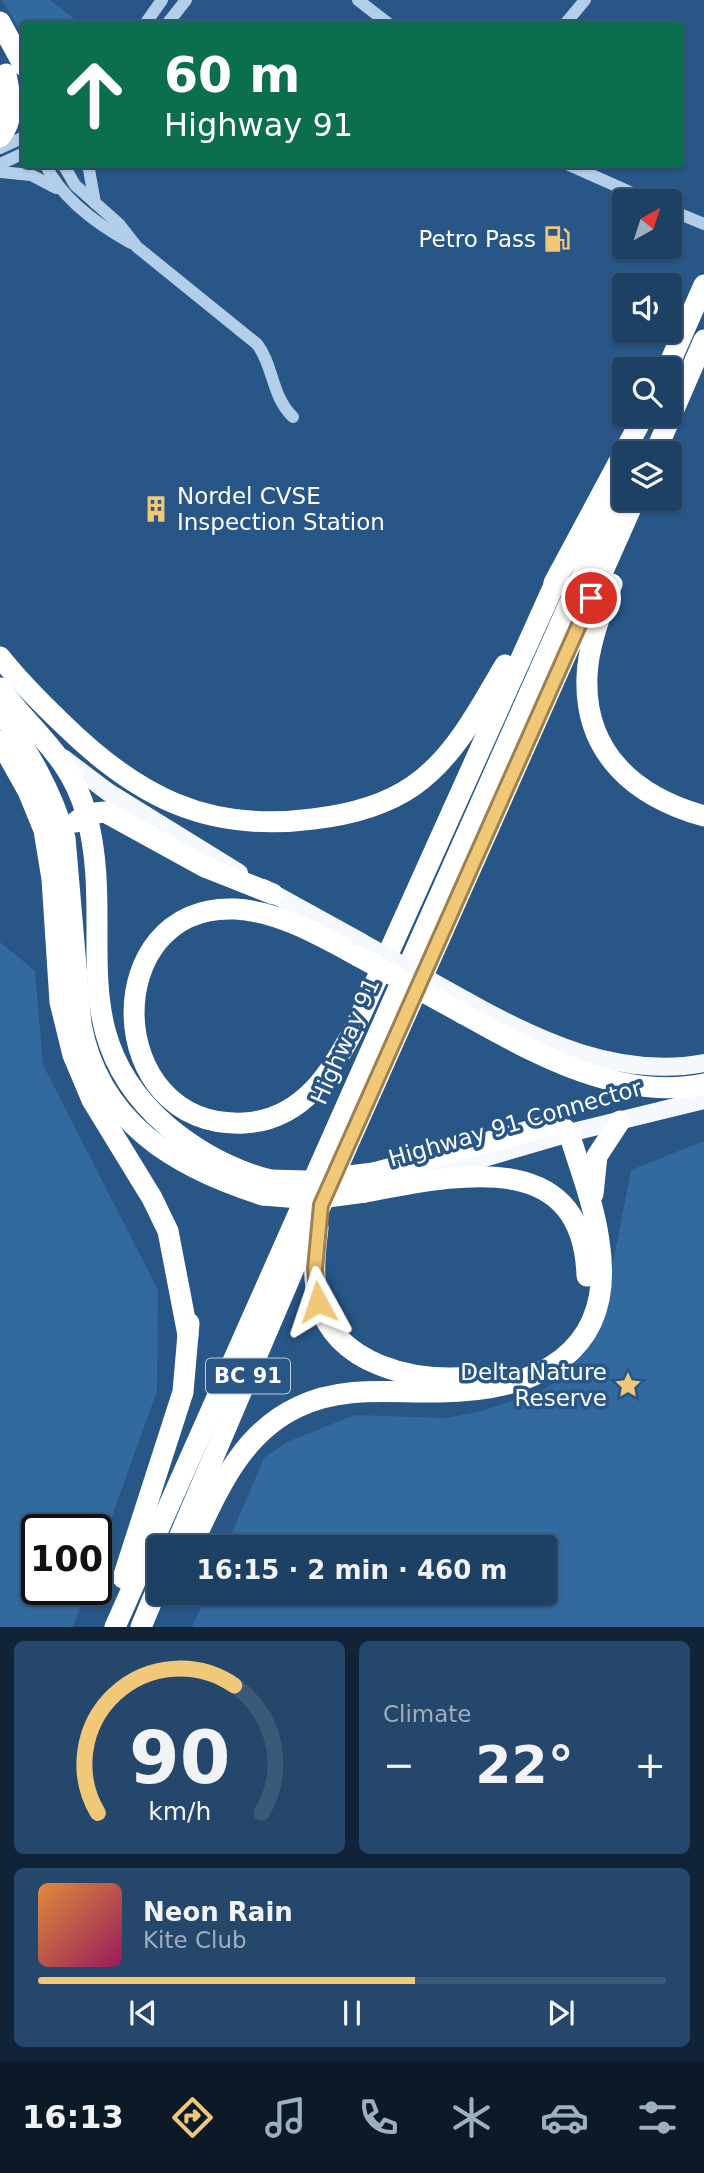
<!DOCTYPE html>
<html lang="en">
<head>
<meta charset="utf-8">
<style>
	body { margin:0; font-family:"DejaVu Sans",sans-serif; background:#25476b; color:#f1f3f6; height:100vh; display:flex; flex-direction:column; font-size:26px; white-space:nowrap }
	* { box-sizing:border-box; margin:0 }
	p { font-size:23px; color:#a0afbf }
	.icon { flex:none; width:38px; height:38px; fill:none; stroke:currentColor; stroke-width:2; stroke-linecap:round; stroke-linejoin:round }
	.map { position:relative; height:1627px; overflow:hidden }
	.drawer { display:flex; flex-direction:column; gap:14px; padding:14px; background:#102338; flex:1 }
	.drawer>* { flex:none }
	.guide { position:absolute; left:21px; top:21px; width:663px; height:147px; border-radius:7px; box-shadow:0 2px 5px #0004,0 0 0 2px #3b5979; background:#0b6e4f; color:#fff; overflow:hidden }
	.needle { width:46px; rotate:39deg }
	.tools { position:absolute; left:612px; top:189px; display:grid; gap:14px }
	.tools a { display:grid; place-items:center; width:70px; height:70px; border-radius:7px; background:#1d4065; box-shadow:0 2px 5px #0004,0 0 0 2px #3b5979; font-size:35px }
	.speed { position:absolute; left:21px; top:1514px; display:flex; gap:14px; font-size:35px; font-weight:700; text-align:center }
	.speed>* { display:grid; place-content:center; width:91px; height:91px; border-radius:50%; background:#1d4065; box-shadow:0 2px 5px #0004,0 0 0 2px #3b5979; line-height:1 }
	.speed .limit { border:4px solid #111; border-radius:10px; background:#fff; color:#111 }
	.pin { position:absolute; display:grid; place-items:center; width:60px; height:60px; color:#fff; margin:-30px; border:4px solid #fff; border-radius:50%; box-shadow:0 2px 7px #0007 }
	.me { position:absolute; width:77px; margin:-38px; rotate:355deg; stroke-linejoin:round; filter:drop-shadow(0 0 5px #0008) }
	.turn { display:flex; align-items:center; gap:24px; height:147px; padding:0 28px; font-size:32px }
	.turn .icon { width:91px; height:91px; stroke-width:2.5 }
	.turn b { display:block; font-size:49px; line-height:60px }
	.big { font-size:52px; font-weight:800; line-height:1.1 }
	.drawer .widget { flex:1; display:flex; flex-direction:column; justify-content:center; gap:10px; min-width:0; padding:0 24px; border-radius:10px; background:#25476b }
	.drawer .dial { align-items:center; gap:0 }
	.dial svg { height:182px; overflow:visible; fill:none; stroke:#3b5979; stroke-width:7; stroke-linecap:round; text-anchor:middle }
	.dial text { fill:#f1f3f6; stroke:none }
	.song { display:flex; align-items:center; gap:21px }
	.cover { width:84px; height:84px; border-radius:10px; background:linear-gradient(135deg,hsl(30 70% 55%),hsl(330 70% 35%)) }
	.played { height:7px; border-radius:4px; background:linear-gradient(90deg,#f1c778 60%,#3b5979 60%) }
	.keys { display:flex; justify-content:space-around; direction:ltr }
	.heat { display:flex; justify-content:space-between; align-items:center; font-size:38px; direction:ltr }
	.drawer .tiles { flex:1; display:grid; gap:14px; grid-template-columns:1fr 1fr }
	.widget:last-child { grid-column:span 2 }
	.trip { position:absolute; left:147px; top:1535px; width:410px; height:70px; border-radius:7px; background:#1d4065; box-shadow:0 2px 5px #0004,0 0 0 2px #3b5979; font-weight:800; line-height:70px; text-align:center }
	.dock { display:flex; height:112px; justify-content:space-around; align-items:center; background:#0c1a28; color:#a0afbf }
	.dock .icon { width:49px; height:49px }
	.dock .active { color:#f1c778 }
	.dock b { font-size:32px; color:#f1f3f6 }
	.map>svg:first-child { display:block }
</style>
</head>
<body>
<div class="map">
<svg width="704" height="1627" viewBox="0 0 704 1627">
	<rect width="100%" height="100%" fill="#275687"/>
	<g fill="#32699e">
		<polygon points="2,0 50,0 81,24 24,24 24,37"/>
		<polygon points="0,942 35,971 43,1065 158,1290 157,1391 96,1561 96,1530 37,1530 37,1589 86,1589 73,1627 0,1627"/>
		<polygon points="704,1141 704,1627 192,1627 207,1593 544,1592 544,1547 226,1547 264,1458 287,1442 355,1415 446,1418 482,1411 541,1391 562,1378 592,1344 602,1319 631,1170"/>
	</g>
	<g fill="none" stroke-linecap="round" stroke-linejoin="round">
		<g stroke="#b3cee8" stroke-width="12">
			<polyline points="358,0 389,24"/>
			<polyline points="145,24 162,0"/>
			<polyline points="167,24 186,0"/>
			<polyline points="565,24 585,0"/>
			<polyline points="0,148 24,137"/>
			<polyline points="0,164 24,153"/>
			<path d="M45,164c17,35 53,61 86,79"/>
			<path d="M63,164l12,21 44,39 18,23 120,97c17,22 14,52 36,73"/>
			<polyline points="88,164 95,203"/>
			<polyline points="567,164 650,201"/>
			<polyline points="0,172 31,175 56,188"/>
			<polyline points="670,210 704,224"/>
		</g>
		<g stroke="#f5f9fe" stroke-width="18">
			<polyline points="63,758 108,792 239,873"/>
			<polyline points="263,888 361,942"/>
			<path d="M467,1001c71,40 153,78 237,62"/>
			<polyline points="426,1175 569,1133 704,1100"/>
		</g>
		<g stroke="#fff" stroke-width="21">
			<polyline points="0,22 24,66"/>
			<path d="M0,137c16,-19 10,-40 6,-63"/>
			<polyline points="667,369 704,285"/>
			<polyline points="655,453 704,340"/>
			<polyline points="554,583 644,415"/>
			<path d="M612,584c-11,29 -24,61 -25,93 -3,77 49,120 117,139"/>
			<path d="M0,657c19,24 40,45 62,66 74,73 145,110 251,96 35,-4 71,-13 100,-33 42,-29 67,-79 92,-121"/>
			<path d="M0,688c33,45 70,68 86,125 32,116 -28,219 81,313 31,26 64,44 103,54"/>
			<path d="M0,711c28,40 52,80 65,127l16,186c18,98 93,143 182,171"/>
			<polyline points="0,741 28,791 44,830 52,879 60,1002 73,1055 92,1100 152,1198 168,1231 188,1335"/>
			<polyline points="76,822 86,814 105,812 205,867 273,894"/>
			<path d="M358,956c-37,-20 -80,-45 -123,-47 -138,-6 -134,221 9,214 59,-3 89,-52 113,-100l203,-451"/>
			<path d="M462,1013c70,39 157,89 242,71"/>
			<path d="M365,1192c88,-16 218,-48 222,84"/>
			<polyline points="593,1194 597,1156 620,1121"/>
			<path d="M318,1228c-3,24 -6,51 1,75 18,62 94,79 151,74"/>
			<polyline points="175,1547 321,1205 635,499"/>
			<path d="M191,1547c26,-54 49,-113 107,-140 45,-22 93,-14 141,-15 98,-1 178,-38 160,-151 -5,-37 -19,-72 -30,-108l-11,-10 -184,50"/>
			<polyline points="123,1578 183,1392 189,1323"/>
			<polyline points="115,1627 625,478"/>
			<polyline points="141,1627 159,1584"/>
		</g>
		<polyline stroke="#f5f9fe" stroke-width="18" points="361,942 467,1001"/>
		<g stroke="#fff" stroke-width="21">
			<polyline points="358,956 462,1013"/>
			<polyline points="270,1180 307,1181 374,1173"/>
			<polyline points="263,1195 312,1199 365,1192"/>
		</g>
	</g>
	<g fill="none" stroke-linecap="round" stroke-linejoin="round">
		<defs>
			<polyline id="route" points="318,1302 315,1269 321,1205 591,598"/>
		</defs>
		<use href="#route" stroke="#9d814e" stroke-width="18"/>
		<use href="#route" stroke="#f1c778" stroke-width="12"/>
	</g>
	<defs>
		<symbol id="fuel-bare" viewBox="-9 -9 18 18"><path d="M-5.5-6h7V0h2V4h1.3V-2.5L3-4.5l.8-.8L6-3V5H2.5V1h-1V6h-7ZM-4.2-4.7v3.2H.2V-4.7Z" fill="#f1c778" stroke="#275687" stroke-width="2.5" paint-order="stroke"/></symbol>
		<symbol id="building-bare" viewBox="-9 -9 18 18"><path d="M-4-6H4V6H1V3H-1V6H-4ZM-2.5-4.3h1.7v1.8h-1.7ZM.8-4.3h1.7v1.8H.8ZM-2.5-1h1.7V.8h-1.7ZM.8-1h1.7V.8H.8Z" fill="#f1c778" stroke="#275687" stroke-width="2.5" paint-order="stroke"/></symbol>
		<symbol id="sight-bare" viewBox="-9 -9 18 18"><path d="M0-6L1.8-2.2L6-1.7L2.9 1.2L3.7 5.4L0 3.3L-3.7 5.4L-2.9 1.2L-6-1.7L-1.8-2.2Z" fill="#f1c778" stroke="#275687" stroke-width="2.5" paint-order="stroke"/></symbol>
	</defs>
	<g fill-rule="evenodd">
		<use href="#fuel-bare" x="538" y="220" width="38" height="38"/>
		<use href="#building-bare" x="137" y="490" width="38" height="38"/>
		<use href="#sight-bare" x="609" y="1366" width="38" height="38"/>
	</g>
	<g text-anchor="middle" stroke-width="7" stroke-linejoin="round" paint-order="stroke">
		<rect fill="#275687" stroke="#beccdb" stroke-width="2" x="206" y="1358.5" width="84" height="35" rx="5"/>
		<g font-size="21" font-weight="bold" fill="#fff">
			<text x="248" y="1383">BC 91</text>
		</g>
		<g font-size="23" fill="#fff" stroke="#275687" text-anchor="end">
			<text x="536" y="247">Petro Pass</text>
			<text x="177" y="504" text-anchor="start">Nordel CVSE<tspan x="177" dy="26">Inspection Station</tspan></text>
			<text x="607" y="1380">Delta Nature<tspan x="607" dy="26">Reserve</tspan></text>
		</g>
		<g font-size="23" fill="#fff" stroke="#275687">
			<text transform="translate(345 1041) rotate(-66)" y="8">Highway 91</text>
			<text transform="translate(515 1123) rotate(-16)" y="8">Highway 91 Connector</text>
		</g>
	</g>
</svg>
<div class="tools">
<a><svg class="needle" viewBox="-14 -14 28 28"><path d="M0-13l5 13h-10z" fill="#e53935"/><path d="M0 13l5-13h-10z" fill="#a0afbf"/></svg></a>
<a><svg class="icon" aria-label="sound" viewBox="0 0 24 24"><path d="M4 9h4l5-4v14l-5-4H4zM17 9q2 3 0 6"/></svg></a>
<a><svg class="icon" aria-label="search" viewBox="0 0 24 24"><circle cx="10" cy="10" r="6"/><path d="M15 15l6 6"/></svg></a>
<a><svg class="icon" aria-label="layers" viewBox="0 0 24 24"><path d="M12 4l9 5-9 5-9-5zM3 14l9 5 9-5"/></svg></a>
</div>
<div class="speed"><div class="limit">100</div></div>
<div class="pin" style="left:591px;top:598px;background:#d93025"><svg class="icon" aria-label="arrive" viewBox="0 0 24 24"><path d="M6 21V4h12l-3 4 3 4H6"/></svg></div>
<svg class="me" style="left:318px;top:1302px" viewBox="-20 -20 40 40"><path d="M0-17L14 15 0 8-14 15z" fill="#f1c778" stroke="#fff" stroke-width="4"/></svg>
<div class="trip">16:15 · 2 min · 460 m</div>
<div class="guide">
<div class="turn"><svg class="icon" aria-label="ahead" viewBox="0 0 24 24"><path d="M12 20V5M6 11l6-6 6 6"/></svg><div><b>60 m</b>Highway 91</div></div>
</div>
</div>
<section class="drawer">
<div class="tiles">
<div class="widget dial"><svg viewBox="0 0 100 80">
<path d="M14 69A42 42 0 1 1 86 69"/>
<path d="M14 69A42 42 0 0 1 74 13" stroke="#f1c778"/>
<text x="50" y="56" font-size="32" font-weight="700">90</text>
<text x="50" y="72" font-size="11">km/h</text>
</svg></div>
<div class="widget"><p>Climate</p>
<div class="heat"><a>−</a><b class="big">22°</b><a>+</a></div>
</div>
<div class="widget">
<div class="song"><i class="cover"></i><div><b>Neon Rain</b><p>Kite Club</p></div></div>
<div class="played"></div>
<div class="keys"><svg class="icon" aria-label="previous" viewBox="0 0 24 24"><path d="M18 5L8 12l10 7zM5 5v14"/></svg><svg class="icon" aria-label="pause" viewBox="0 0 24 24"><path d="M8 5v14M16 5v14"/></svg><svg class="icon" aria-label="next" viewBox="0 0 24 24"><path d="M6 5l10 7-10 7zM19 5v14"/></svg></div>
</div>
</div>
</section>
<nav class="dock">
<b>16:13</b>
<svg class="icon active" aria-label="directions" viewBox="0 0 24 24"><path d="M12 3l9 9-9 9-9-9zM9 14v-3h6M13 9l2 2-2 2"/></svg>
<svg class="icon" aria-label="music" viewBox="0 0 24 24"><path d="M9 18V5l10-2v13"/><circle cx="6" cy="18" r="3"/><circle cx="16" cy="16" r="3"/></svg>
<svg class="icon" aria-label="phone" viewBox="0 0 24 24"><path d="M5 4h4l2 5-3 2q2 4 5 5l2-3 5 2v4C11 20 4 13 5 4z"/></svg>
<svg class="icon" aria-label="climate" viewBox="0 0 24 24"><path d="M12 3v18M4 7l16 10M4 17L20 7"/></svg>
<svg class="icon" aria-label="car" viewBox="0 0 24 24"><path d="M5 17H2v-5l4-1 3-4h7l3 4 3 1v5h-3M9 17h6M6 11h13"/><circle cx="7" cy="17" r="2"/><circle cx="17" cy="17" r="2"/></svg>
<svg class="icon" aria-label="filters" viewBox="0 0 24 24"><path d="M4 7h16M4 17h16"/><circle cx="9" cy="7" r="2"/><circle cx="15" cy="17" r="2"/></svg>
</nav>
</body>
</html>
